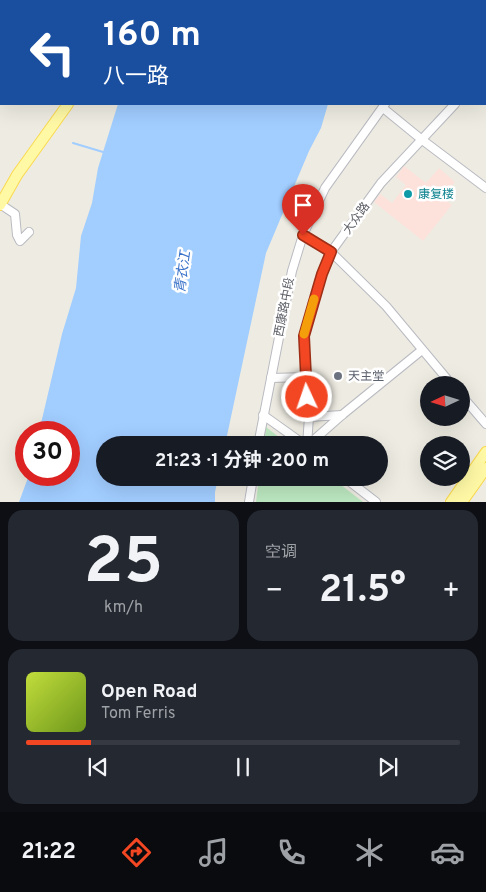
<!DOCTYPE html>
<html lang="zh">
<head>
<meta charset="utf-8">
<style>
	body { margin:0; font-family:Overpass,"Noto Sans SC",sans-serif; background:#242831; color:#f1f3f6; height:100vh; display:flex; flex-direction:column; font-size:19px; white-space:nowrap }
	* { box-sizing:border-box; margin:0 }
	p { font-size:16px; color:#9ea1a6 }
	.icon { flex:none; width:28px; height:28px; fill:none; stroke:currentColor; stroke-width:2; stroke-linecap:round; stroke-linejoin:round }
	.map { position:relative; height:502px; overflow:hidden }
	.side { display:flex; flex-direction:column; gap:8px; padding:8px; background:#0d0f14; flex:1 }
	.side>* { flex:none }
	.hud { position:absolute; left:0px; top:0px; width:486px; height:105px; box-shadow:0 5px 20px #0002; background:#1a4fa0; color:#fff; overflow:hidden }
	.needle { width:32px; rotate:266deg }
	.buttons { position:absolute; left:420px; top:376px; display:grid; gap:10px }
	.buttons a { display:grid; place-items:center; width:50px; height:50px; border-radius:50%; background:#171b24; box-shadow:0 5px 20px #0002; font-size:25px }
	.speed { position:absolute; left:15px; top:421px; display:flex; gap:10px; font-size:25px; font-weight:700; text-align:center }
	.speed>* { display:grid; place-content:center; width:65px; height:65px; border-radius:50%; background:#171b24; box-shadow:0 5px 20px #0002; line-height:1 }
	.speed .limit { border:8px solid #d22; background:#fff; color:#111 }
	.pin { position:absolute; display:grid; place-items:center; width:42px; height:42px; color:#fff; margin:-51px -21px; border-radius:50% 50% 50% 0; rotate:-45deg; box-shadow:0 0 5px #0007 }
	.pin .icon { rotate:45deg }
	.me { position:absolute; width:55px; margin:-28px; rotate:357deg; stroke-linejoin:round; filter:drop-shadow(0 0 4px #0008) }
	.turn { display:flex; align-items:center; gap:18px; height:105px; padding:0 20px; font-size:22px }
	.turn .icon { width:65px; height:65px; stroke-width:2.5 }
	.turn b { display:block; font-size:35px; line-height:42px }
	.big { font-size:38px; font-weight:700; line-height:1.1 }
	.side .widget { flex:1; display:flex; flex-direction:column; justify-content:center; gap:8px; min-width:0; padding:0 18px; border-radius:15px; background:#242831 }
	.side .dial { align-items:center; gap:0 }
	.dial b { font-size:65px; line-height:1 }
	.song { display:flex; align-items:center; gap:15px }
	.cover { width:60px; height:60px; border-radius:8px; background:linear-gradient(135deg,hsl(70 70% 55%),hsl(80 70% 35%)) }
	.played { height:5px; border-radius:2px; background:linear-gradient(90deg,#f34622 15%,#363941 15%) }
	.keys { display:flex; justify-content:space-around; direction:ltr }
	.heat { display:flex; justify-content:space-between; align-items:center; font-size:28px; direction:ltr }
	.side .tiles { flex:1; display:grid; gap:8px; grid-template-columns:1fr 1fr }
	.widget:last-child { grid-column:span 2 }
	.trip { position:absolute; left:96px; top:436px; width:292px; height:50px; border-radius:25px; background:#171b24; box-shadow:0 5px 20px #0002; font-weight:700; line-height:50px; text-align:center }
	.tabs { display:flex; height:80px; justify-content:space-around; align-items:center; background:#090b0e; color:#9ea1a6 }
	.tabs .icon { width:35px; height:35px }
	.tabs .active { color:#f34622 }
	.tabs b { font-size:22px; color:#f1f3f6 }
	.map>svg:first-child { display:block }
</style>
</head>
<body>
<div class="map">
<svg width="486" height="502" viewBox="0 0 486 502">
	<rect width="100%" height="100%" fill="#eeece2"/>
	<polygon fill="#fde2dc" points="404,166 426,183 439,168 455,182 443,198 452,205 423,241 374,202 380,194 392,203 406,185 396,177"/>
	<g fill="#bce8c0">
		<polygon points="266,427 289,445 264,445"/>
		<polygon points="259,478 332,478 363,502 256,502"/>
	</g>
	<g fill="#a1cdff">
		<polygon points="203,0 409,0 409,1 202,1"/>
		<polygon points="118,104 328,104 321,128 309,151 266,253 225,445 105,445 105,478 218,478 215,492 215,502 19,502 29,475 69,475 69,432 39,432 62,334 76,288 81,236 92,203 98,168"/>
	</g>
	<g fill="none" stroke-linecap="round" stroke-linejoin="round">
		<polyline stroke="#a1cdff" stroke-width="2" points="73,143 103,152"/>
		<defs>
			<g id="minor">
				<polyline points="47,0 49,1"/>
				<polyline points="452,1 452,0"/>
				<polyline points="485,72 486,71"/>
				<polyline points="383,108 421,139 486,188"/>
				<polyline points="0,204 15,214 17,235 20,241 29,232"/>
				<polyline points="303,235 331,252 386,306 452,385"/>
				<polyline points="271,378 306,377"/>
				<polyline points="461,395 486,424"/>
				<polyline points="263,415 305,445"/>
				<polyline points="309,417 342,415"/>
				<polyline points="258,445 292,271 303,235 325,188 385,104"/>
				<polyline points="307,445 309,417 304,336 322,274 331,252 381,183 455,104"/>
				<polyline points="308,445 342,415 422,350"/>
				<polyline points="345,478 376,502"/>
				<polyline points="249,502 253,478"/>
			</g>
			<g id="major">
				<polyline points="144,1 145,0"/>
				<polyline points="0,205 17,175 68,104"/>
				<polyline points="451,502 486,452"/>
				<polyline points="462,502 486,468"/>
			</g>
		</defs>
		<use href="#minor" stroke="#babbc2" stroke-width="10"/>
		<use href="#major" stroke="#fad94f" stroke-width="12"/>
		<use href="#minor" stroke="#fff" stroke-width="8"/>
		<use href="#major" stroke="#fff9a6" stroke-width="10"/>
	</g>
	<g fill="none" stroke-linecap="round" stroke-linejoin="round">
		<defs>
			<polyline id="route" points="303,235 331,252 322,274 304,336 307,397"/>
		</defs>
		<use href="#route" stroke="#9e2e16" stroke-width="12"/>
		<use href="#route" stroke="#f34622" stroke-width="9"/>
		<polyline stroke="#f59e0b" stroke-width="9" points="304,334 314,299"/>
	</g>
	<circle fill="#0f9aa8" stroke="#fff" stroke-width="2" cx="408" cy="194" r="5"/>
	<circle fill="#6b7280" stroke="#fff" stroke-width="2" cx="338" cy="376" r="5"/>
	<g text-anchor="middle" stroke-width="5" stroke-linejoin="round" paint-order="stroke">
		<g font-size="12" fill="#0d838f" stroke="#fff" text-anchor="start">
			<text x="418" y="198">康复楼</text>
		</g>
		<g font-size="12" fill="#5a5d64" stroke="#fff">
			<text transform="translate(356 218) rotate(-54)" y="4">大众路</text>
			<text transform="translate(284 307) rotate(-79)" y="4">西康路中段</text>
		</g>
		<g font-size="12" fill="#5b616d" stroke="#fff" text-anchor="start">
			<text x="348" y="380">天主堂</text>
		</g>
		<g font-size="14" font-style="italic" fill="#3c74ca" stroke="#fff">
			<text transform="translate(182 272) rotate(-82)" y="5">青衣江</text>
		</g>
	</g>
</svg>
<div class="buttons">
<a><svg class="needle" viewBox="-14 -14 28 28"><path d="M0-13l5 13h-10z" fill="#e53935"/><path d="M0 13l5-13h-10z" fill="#9ea1a6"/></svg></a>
<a><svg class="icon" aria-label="layers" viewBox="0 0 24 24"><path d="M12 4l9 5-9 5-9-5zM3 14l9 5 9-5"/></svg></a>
</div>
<div class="speed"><div class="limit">30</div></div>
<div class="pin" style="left:303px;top:235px;background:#d93025"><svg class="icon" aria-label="arrive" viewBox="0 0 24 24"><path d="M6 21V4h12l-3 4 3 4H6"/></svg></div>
<svg class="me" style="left:307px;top:397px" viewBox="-20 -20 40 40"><circle r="17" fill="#f34622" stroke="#fff" stroke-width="3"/><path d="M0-11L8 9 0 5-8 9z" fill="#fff"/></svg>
<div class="trip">21:23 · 1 分钟 · 200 m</div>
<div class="hud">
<div class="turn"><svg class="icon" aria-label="left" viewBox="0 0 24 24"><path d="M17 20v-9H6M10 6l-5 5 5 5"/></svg><div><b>160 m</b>八一路</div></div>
</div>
</div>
<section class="side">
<div class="tiles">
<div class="widget dial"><b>25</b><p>km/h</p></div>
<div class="widget"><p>空调</p>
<div class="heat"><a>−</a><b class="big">21.5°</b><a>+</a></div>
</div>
<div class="widget">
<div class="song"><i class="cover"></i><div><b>Open Road</b><p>Tom Ferris</p></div></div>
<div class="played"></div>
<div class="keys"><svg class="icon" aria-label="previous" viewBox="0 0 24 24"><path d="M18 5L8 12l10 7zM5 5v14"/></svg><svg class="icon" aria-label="pause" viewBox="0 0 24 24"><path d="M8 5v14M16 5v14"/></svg><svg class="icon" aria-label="next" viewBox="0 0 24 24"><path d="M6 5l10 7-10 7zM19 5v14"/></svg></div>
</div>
</div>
</section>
<nav class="tabs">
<b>21:22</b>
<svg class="icon active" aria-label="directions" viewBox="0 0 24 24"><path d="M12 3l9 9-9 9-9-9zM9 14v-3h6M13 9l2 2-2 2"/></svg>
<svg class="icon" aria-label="music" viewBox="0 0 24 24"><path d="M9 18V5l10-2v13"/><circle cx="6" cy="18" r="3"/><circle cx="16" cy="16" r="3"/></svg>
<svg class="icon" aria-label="phone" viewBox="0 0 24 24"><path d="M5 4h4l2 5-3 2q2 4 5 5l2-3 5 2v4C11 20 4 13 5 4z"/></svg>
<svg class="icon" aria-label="climate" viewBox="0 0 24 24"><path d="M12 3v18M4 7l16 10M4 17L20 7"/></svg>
<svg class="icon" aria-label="car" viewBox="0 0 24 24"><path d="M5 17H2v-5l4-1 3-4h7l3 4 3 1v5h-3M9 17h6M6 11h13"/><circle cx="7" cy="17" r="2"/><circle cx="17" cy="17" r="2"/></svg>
</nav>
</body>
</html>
